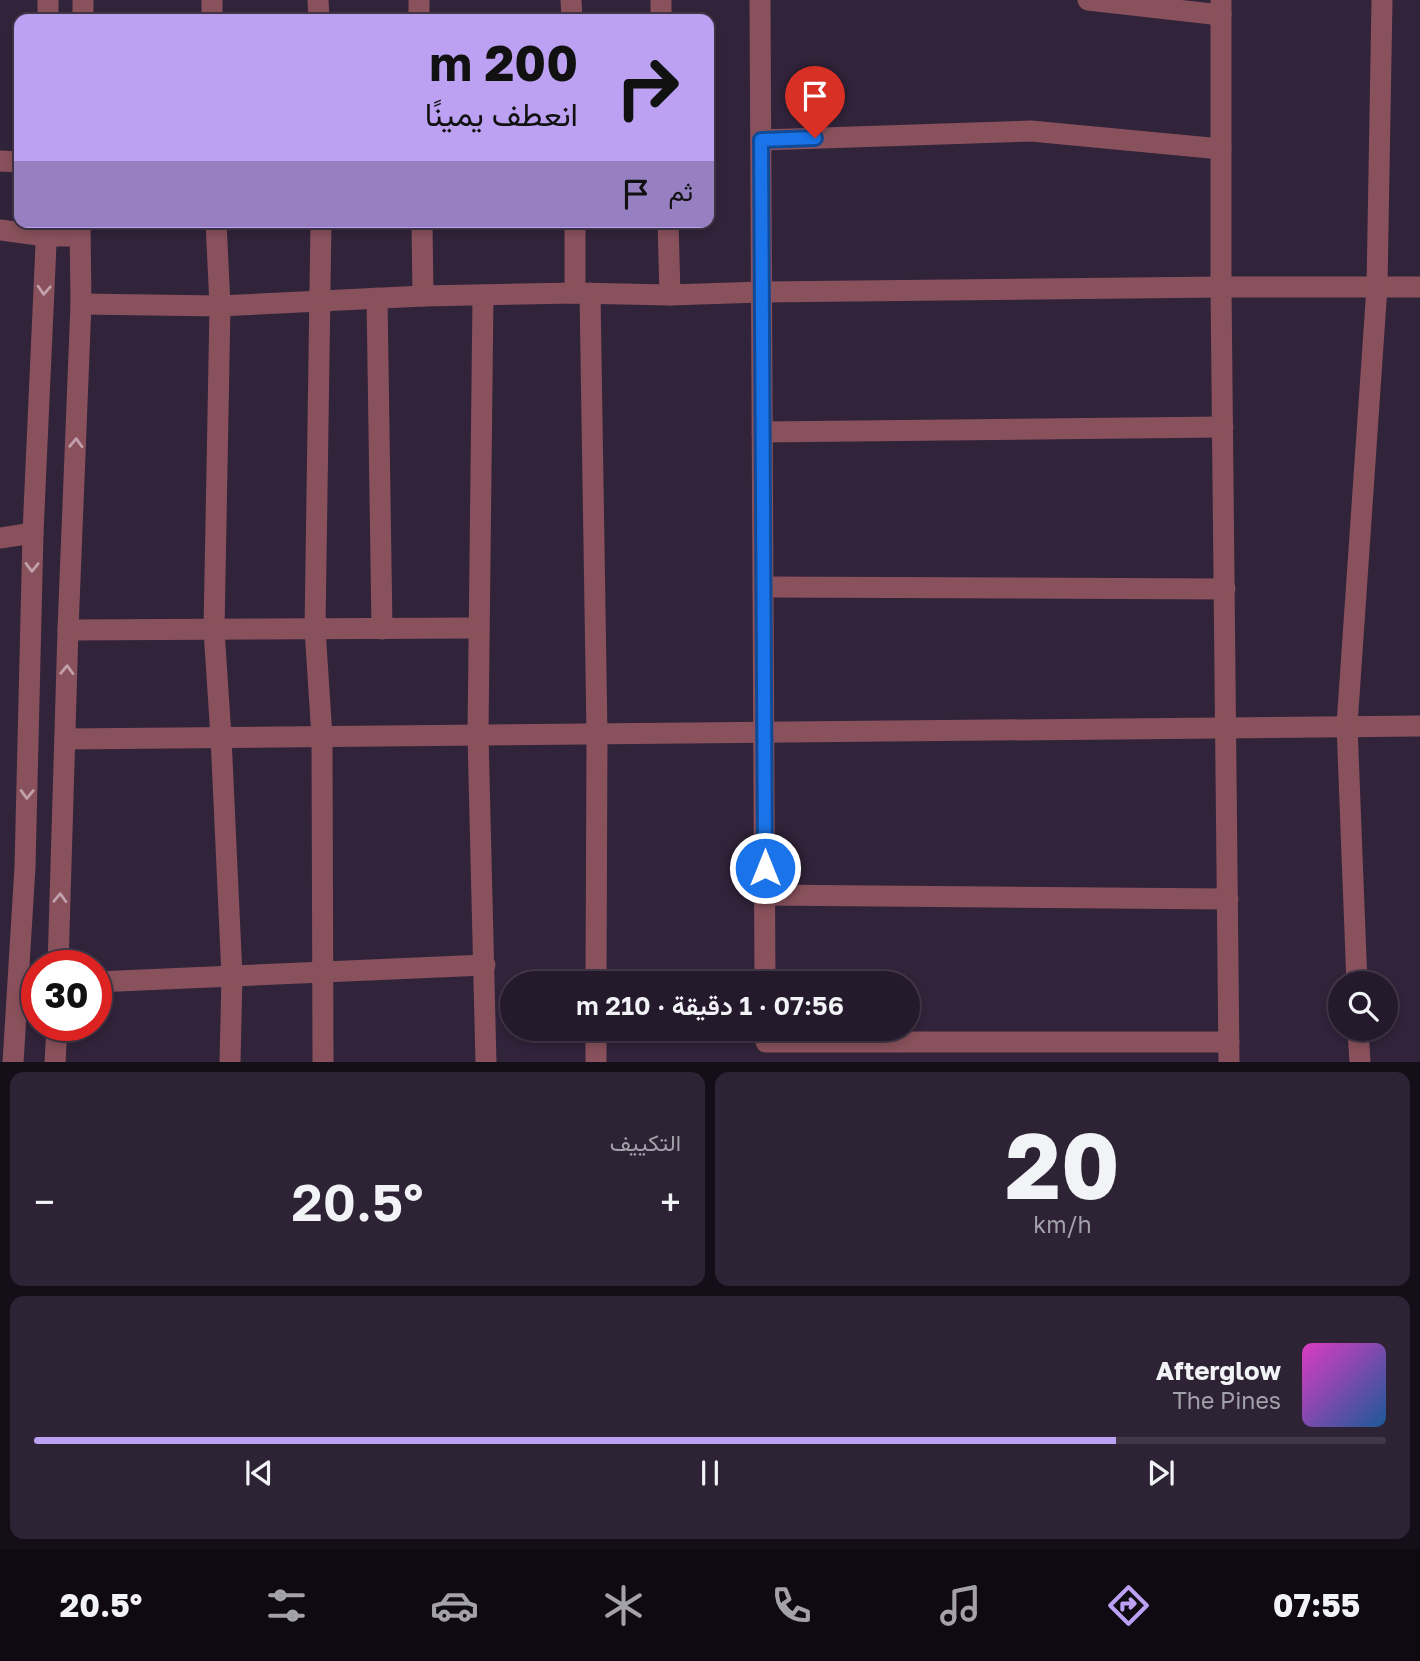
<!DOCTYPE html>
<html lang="ar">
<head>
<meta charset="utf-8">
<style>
	body { margin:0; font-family:"Golos Text",Vazirmatn,sans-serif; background:#2d2334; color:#f1f3f6; direction:rtl; height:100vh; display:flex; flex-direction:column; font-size:26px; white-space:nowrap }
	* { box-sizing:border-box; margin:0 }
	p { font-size:23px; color:#a3a1a9 }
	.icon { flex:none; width:38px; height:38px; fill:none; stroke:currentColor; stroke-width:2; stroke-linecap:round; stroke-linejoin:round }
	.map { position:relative; height:1062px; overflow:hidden; direction:ltr }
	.panel { display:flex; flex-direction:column; gap:10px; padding:10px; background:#140e18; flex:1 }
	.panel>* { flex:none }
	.top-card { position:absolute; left:14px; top:14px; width:700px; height:214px; border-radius:14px; box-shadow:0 4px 10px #0003,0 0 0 2px #423848; direction:rtl; background:#bca0f2; color:#111; overflow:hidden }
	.buttons { position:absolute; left:1328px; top:971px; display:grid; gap:14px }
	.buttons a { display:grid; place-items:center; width:70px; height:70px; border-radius:50%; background:#251a2c; box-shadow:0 4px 10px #0003,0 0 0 2px #423848; font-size:35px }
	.speed { position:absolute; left:21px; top:950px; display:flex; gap:14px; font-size:35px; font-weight:700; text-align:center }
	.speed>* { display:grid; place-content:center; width:91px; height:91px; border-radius:50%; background:#251a2c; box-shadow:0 4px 10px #0003,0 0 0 2px #423848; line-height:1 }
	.speed .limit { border:10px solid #d22; background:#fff; color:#111 }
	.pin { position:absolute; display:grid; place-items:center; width:60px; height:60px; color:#fff; margin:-72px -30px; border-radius:50% 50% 50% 0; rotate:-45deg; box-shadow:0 0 7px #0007 }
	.pin .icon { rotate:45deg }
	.me { position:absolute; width:77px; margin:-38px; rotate:0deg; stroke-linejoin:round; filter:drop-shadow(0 0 5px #0008) }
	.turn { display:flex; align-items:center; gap:24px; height:147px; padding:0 21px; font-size:32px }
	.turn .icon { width:91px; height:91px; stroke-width:2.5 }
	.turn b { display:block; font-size:49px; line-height:60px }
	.then { display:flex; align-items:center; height:66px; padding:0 21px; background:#0003; gap:14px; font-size:26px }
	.big { font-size:52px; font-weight:600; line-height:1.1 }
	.panel .card { flex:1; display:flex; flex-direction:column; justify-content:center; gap:10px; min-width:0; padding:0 24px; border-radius:14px; background:#2d2334 }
	.panel .dial { align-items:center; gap:0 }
	.dial b { font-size:91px; line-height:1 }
	.song { display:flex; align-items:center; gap:21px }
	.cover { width:84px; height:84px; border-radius:10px; background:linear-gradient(135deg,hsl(310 70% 55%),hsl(210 70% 35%)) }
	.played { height:7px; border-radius:4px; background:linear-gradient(90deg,#bca0f2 80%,#423848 80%) }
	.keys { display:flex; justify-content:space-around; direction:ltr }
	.heat { display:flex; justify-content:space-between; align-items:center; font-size:38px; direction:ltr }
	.panel .tiles { flex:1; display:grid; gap:10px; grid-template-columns:1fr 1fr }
	.card:last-child { grid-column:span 2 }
	.trip { position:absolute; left:500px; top:971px; width:420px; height:70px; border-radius:35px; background:#251a2c; box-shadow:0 4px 10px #0003,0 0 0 2px #423848; font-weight:600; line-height:70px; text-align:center; direction:rtl }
	.tabs { display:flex; height:112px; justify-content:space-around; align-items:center; background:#0f0a12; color:#a3a1a9 }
	.tabs .icon { width:49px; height:49px }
	.tabs .selected { color:#bca0f2 }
	.tabs b { font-size:32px; color:#f1f3f6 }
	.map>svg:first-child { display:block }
</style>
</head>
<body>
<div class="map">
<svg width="1420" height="1063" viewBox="0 0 1420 1063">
	<rect width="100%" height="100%" fill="#31233a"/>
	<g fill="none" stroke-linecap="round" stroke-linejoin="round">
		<g stroke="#89515b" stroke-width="21">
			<polyline points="212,0 212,19"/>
			<polyline points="318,0 319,19"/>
			<polyline points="419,0 419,19"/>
			<polyline points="571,0 572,19"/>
			<polyline points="661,0 661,19"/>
			<polyline points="760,0 765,984"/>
			<polyline points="1088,0 1221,15"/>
			<polyline points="1221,0 1221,287 1229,1063"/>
			<polyline points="48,19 48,0"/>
			<polyline points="83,19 83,0"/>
			<polyline points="761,140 1031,131 1221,149"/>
			<polyline points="0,161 19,162"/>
			<polyline points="216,222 220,306 214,630 221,737 232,976 230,1063"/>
			<polyline points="321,222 315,629 322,737 323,1063"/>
			<polyline points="422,222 423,296"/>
			<polyline points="575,222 575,293"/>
			<polyline points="668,222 670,295"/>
			<polyline points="0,230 46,236 80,236"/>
			<polyline points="590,293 597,734 596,984"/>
			<polyline points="483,295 478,735 486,1063"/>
			<polyline points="377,298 382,629"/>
			<polyline points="81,304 220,306 423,296 575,293 670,295 761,292 1221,287 1420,287"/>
			<polyline points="762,432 1223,427"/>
			<polyline points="0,538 33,533"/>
			<polyline points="763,587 1225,589"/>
			<polyline points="68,630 479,628"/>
			<polyline points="65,739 1420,726"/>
			<polyline points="765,895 1228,899"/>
			<polyline points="58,966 68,630 81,304 80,222"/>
			<polyline points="96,982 485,965"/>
			<polyline points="1357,984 1347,725 1377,287 1382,0"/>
			<polyline points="1358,1029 1360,1063"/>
			<polyline points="766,1042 1229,1042"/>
			<polyline points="13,1063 25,867 33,533 47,222"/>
			<polyline points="55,1063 57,1026"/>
			<polyline points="596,1063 596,1029"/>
		</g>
	</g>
	<defs><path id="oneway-chevron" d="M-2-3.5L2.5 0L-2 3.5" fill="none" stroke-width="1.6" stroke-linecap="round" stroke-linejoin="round" transform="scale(1.75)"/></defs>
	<g stroke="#c0a0ac">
		<use href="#oneway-chevron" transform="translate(44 290) rotate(93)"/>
		<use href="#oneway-chevron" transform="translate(76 443) rotate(-88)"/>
		<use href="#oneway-chevron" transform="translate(32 567) rotate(91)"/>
		<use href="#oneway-chevron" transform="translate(67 670) rotate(-88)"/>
		<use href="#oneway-chevron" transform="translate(27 794) rotate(91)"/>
		<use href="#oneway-chevron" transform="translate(60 898) rotate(-88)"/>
	</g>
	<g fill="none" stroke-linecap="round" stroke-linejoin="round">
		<defs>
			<polyline id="route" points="765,868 761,140 815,138"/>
		</defs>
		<use href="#route" stroke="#114b97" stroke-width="18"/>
		<use href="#route" stroke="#1a73e8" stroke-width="12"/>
	</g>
</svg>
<div class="buttons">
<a><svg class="icon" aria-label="search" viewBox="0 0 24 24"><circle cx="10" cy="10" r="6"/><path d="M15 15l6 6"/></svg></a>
</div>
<div class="speed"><div class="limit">30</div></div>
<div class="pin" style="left:815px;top:138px;background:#d93025"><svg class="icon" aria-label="arrive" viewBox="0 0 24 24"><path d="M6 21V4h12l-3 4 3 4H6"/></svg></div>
<svg class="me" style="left:765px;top:868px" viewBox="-20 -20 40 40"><circle r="17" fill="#1a73e8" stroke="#fff" stroke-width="3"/><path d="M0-11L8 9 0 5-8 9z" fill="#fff"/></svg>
<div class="trip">07:56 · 1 دقيقة · 210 m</div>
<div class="top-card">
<div class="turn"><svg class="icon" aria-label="right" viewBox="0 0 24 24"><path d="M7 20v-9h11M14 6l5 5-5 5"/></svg><div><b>200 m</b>انعطف يمينًا</div></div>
<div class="then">ثم<svg class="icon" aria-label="arrive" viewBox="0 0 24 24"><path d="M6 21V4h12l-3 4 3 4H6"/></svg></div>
</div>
</div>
<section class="panel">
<div class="tiles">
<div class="card dial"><b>20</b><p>km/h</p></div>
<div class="card"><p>التكييف</p>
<div class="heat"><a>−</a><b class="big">20.5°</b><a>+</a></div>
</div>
<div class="card">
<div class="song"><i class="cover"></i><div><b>Afterglow</b><p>The Pines</p></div></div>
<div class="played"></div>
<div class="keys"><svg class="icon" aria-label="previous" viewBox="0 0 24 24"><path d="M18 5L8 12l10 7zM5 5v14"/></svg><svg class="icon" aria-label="pause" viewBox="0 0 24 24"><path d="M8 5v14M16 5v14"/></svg><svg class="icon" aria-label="next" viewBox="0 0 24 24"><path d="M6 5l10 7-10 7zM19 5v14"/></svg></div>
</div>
</div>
</section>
<nav class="tabs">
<b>07:55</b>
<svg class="icon selected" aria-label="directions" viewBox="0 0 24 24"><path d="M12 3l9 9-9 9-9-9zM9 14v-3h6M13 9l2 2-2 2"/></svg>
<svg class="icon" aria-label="music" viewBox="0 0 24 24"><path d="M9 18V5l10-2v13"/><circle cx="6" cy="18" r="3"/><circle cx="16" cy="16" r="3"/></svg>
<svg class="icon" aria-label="phone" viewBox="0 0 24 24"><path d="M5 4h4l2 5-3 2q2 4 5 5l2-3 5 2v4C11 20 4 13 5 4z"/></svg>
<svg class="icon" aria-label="climate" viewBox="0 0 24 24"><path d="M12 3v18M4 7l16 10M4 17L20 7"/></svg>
<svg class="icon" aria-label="car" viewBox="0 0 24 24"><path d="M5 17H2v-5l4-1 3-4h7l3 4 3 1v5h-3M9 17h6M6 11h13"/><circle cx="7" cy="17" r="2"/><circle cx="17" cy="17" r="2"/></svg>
<svg class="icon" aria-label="filters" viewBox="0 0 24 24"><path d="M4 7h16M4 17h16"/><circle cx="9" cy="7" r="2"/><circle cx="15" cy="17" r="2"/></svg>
<b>20.5°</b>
</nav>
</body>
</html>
